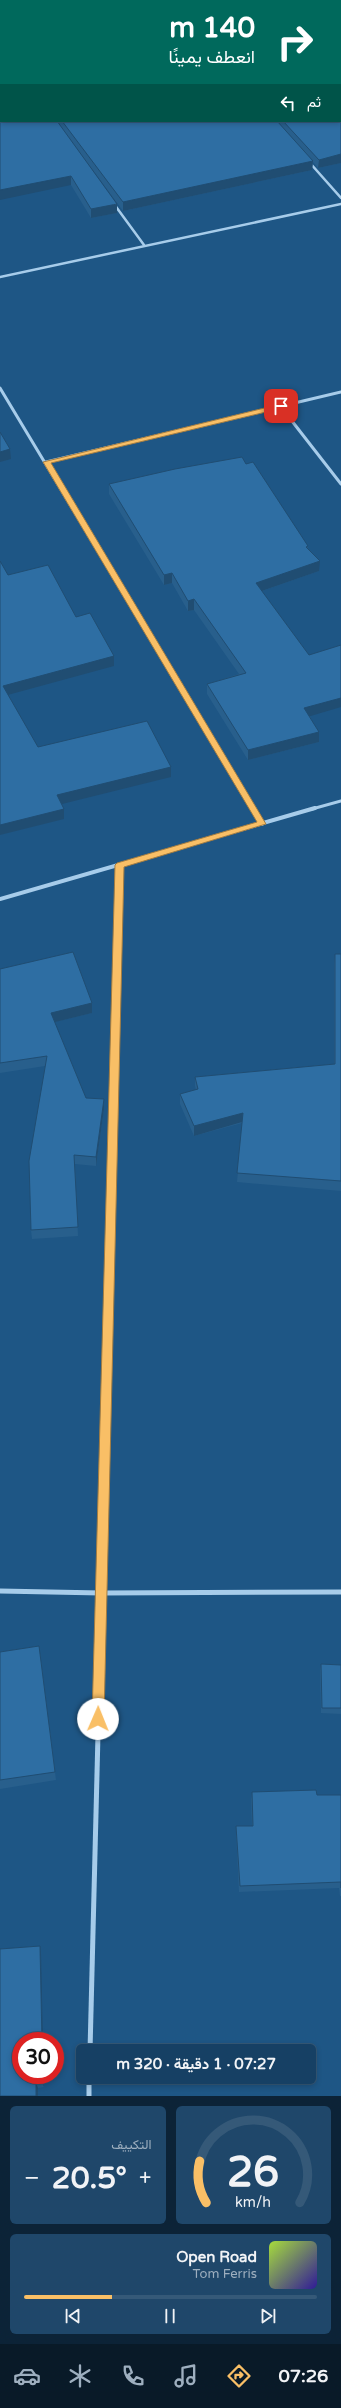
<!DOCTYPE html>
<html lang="ar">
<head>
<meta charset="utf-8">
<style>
	body { margin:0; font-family:"Varela Round",Vazirmatn,sans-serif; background:#1f476a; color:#f1f3f6; direction:rtl; height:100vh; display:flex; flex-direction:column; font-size:15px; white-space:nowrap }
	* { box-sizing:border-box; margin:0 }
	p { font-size:13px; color:#9eafbf }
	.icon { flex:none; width:22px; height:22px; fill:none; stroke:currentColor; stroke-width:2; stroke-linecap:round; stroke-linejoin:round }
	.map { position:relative; height:2096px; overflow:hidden; direction:ltr }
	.sheet { display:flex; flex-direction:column; gap:10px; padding:10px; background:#0c2337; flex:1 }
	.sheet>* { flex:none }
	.hud { position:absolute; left:0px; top:0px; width:341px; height:122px; box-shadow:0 2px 6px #0003,0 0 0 1px #355978; direction:rtl; background:#00695c; color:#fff; overflow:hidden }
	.speed { position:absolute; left:12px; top:2032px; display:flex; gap:8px; font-size:20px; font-weight:700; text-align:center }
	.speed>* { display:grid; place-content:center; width:52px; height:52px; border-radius:50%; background:#164064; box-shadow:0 2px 6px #0003,0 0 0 1px #355978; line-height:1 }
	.speed .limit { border:6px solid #d22; background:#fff; color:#111 }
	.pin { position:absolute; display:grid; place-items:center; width:34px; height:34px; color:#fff; margin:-17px; border-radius:8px; box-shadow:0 2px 6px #0006 }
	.me { position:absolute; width:44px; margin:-22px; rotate:1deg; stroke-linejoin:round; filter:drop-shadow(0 0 3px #0008) }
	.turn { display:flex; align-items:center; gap:14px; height:84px; padding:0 20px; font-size:18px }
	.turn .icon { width:52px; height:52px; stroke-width:2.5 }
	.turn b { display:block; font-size:28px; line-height:34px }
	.then { display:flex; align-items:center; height:38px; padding:0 20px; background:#0003; gap:8px; font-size:15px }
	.big { font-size:30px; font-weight:700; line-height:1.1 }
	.sheet .widget { flex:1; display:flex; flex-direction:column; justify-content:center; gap:6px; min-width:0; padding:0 14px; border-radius:6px; background:#1f476a }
	.sheet .dial { align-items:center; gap:0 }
	.dial svg { height:104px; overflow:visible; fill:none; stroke:#355978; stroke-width:7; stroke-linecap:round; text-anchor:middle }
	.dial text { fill:#f1f3f6; stroke:none }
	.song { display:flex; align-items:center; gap:12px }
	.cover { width:48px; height:48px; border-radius:6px; background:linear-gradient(135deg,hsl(80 70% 55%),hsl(250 70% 35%)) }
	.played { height:4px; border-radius:2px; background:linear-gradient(90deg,#f9bf66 30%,#355978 30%) }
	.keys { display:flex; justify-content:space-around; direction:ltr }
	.heat { display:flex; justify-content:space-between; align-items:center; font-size:22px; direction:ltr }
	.sheet .tiles { flex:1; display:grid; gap:10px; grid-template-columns:1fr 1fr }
	.widget:last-child { grid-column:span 2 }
	.trip { position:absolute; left:76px; top:2044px; width:240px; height:40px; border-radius:6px; background:#164064; box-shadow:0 2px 6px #0003,0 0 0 1px #355978; font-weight:700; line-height:40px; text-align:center; direction:rtl }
	.tab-bar { display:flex; height:64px; justify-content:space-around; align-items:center; background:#091a28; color:#9eafbf }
	.tab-bar .icon { width:28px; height:28px }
	.tab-bar .active { color:#f9bf66 }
	.tab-bar b { font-size:18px; color:#f1f3f6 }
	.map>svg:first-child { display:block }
</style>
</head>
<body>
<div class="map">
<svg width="341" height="2096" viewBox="0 0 341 2096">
	<rect width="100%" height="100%" fill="#1e5685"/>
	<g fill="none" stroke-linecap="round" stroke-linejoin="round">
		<g stroke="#a7ccea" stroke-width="2.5">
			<polyline points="310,163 341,198"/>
			<polyline points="114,204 144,245"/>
			<polyline points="0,277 341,204"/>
		</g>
		<g stroke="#a7ccea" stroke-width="3">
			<polyline points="0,388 253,809"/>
			<polyline points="281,407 341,484"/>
			<polyline points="46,462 341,392"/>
			<polyline points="312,809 341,801"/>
		</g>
		<g stroke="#a7ccea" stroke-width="4">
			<polyline points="253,808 262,824"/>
			<polyline points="0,899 315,808"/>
			<polyline points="107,1379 120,865"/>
		</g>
		<g stroke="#a7ccea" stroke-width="5">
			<polyline points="0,1591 101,1593 341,1592"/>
			<polyline points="90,2051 107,1378"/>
			<polyline points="89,2077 89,2096"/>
		</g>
	</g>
	<g fill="#285f8c">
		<polygon points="1,0 341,0 341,163 318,168 313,162 312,170 123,211 89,165 117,213 91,218 71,185 1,121 340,121 340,1 1,1"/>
		<polygon points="246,464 308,548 319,571 262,591 310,716 319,742 248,760 207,694 207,684 239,674 194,610 188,611 172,583 164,585 109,494 109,484"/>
		<polygon points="335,954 341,954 341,1191 237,1182 242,1123 194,1136 180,1104 180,1094 196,1090 195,1086 195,1077 334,1064 334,964"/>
		<polygon points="0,969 92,1013 54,1022 86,1098 104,1099 104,1109 96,1166 75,1164 78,1236 32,1239 31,1230 45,1066 0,1073"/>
		<polygon points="39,1646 56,1780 0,1789 0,1652"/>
		<polygon points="321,1664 341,1665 341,1714 321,1713 320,1670"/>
		<polygon points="252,1792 317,1795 341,1795 341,1896 340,1896 339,1888 239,1892 236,1833 236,1826 252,1826 251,1799"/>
		<polygon points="41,1953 21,2075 43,2075 44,2087 38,2088 0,2096"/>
	</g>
	<g fill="#204d72">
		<polygon points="341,154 341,163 318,168 319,160"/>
		<polygon points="313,161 312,170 123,211 123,202"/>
		<polygon points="71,176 71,185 0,200 0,190"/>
		<polygon points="117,204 117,213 91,218 91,209"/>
		<polygon points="10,449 11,459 0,462 0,452"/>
		<polygon points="320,561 319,571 256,593 256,583"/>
		<polygon points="172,573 172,583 164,585 164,575"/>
		<polygon points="194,599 194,610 188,611 188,601"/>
		<polygon points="114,656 114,666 4,696 3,686"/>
		<polygon points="341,698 341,707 304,718 304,708"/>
		<polygon points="319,732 319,742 248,760 248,750"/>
		<polygon points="171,767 171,777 58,805 57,795"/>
		<polygon points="64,809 64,819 0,835 0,825"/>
		<polygon points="92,1003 92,1013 51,1023 51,1013"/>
		<polygon points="104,1099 104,1109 96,1166 96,1157"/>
		<polygon points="243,1113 242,1122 194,1136 194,1126"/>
		<polygon points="40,1946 41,1953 43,2041 42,2041"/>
		<polygon points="42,2075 43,2075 44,2087 42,2082"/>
		<polygon points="36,2082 38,2088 38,2096 36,2096"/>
	</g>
	<g fill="#2e6ea3" stroke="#204d72">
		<polygon points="7,0 341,0 341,154 319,160 283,121 340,121 340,1 8,1"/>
		<polygon points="0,22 1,22 1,121 57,121 117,204 91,209 71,176 0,190"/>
		<polygon points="62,121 277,121 313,161 123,202"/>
		<polygon points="0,432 10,449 0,452"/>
		<polygon points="242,457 246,464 253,462 308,546 306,547 320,561 256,583 309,655 341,645 341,698 304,708 319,732 248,750 207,684 246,673 194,599 188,601 172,573 164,575 109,484 175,469"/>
		<polygon points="0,561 8,575 48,565 76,617 90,613 114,656 3,686 38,747 147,721 171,767 57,795 64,809 0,825"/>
		<polygon points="73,952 92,1003 51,1013 86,1098 104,1099 96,1157 74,1155 78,1227 31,1230 29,1161 47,1056 0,1063 0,969"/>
		<polygon points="335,954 341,954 341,1181 237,1173 243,1113 194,1126 180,1094 198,1089 195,1077 335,1064"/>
		<polygon points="39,1646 55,1772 0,1780 0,1652"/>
		<polygon points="321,1664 341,1665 341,1708 322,1708"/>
		<polygon points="316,1790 317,1795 341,1795 341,1888 341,1882 240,1886 236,1826 253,1826 252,1792"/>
		<polygon points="40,1946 42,2041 21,2041 21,2075 42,2075 42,2082 36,2082 36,2096 0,2096 0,1949"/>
	</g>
	<polygon fill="#f9bf66" stroke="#a27c42" points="281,404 283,408 51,463 266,824 124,867 104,1719 102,1723 98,1725 94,1723 92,1719 115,865 117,863 257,822 43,462"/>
</svg>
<div class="speed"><div class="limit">30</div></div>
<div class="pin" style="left:281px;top:406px;background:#d93025"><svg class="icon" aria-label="arrive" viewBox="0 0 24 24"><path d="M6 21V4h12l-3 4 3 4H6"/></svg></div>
<svg class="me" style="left:98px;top:1719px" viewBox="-20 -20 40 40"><circle r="19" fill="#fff"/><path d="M0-13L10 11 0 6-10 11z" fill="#f9bf66"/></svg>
<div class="trip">07:27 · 1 دقيقة · 320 m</div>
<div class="hud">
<div class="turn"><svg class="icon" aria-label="right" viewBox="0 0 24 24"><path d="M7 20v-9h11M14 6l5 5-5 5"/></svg><div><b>140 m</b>انعطف يمينًا</div></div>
<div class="then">ثم<svg class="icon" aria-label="left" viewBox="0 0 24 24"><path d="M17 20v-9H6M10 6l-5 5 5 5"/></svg></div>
</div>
</div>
<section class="sheet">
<div class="tiles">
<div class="widget dial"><svg viewBox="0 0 100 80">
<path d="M14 69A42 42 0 1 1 86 69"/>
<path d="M14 69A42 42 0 0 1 9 37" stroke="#f9bf66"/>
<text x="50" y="56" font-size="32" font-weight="700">26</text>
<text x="50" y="72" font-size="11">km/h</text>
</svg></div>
<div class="widget"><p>التكييف</p>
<div class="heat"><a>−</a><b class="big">20.5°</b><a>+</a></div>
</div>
<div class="widget">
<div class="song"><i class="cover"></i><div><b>Open Road</b><p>Tom Ferris</p></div></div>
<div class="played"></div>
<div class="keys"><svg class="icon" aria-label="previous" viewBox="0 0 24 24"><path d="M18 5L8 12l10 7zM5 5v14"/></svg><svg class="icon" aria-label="pause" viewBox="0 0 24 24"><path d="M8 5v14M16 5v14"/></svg><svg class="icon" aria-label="next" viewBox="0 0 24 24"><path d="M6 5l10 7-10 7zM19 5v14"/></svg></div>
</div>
</div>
</section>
<nav class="tab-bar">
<b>07:26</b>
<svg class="icon active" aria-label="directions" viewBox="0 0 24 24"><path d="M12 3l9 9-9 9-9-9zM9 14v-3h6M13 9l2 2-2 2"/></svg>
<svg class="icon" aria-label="music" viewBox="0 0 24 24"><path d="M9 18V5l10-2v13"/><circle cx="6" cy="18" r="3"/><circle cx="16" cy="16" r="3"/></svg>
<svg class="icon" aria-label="phone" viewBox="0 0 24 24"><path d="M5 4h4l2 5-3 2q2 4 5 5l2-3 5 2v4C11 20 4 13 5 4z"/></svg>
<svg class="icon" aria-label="climate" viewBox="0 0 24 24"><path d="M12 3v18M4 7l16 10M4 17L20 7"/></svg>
<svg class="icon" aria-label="car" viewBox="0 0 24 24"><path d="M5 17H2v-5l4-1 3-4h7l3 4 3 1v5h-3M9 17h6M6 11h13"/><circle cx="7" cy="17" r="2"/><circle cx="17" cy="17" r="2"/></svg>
</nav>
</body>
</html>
